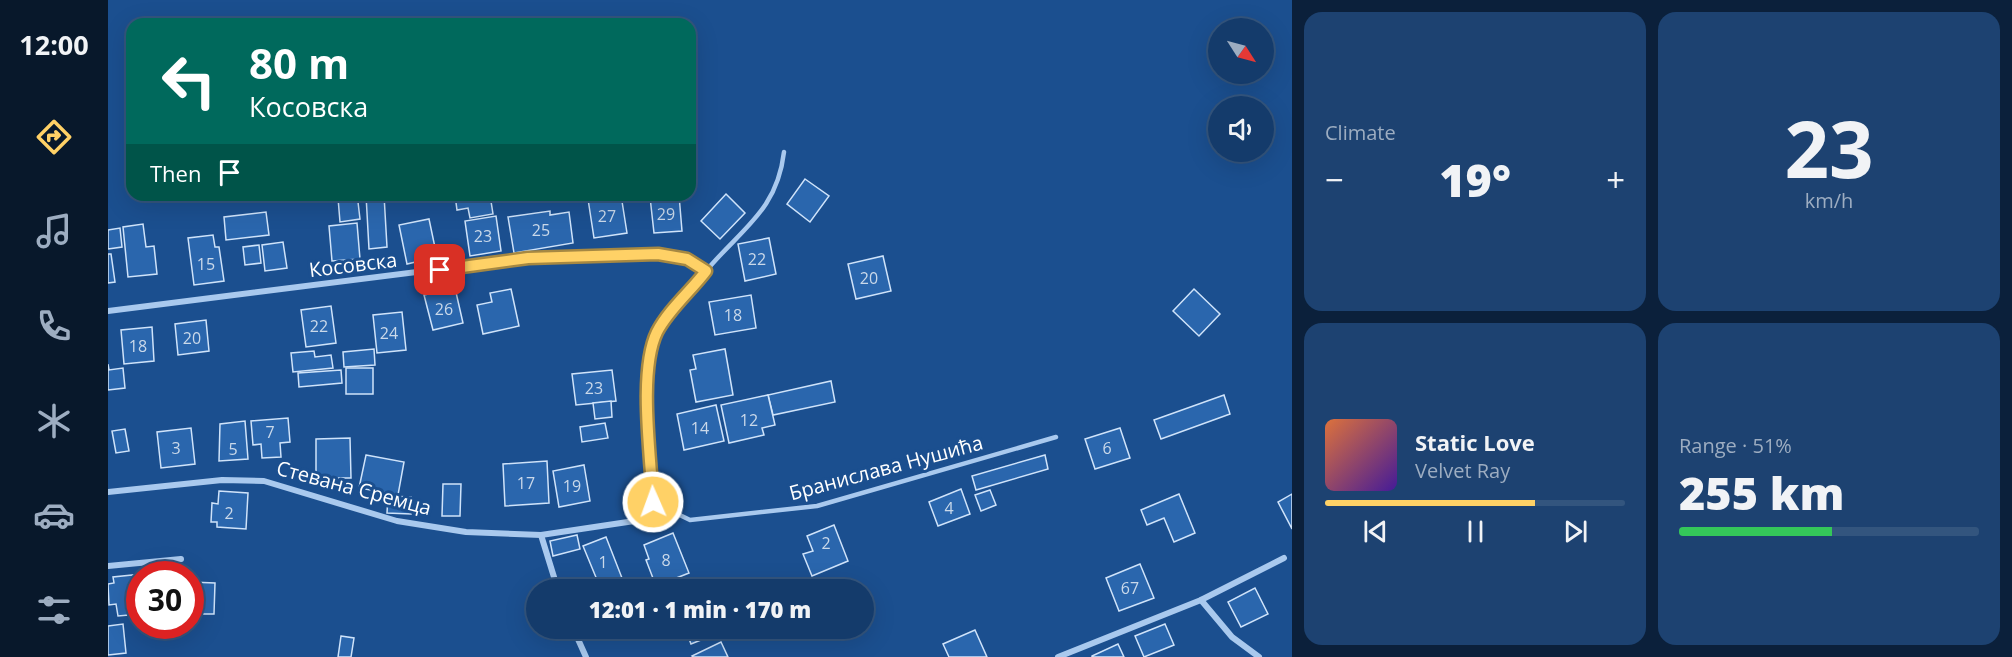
<!DOCTYPE html>
<html lang="en">
<head>
<meta charset="utf-8">
<style>
	body { margin:0; font-family:"Open Sans",sans-serif; background:#1d4271; color:#f1f3f6; height:100vh; display:flex; flex-direction:column; font-size:22px; white-space:nowrap }
	* { box-sizing:border-box; margin:0 }
	p { font-size:20px; color:#9dadc1 }
	.icon { flex:none; width:33px; height:33px; fill:none; stroke:currentColor; stroke-width:2; stroke-linecap:round; stroke-linejoin:round }
	.map { position:relative; flex:1; overflow:hidden }
	.side { display:flex; flex-direction:column; gap:12px; padding:12px; background:#0b203b; width:720px }
	.side>* { flex:none }
	.banner { position:absolute; left:18px; top:18px; width:570px; height:183px; border-radius:18px; box-shadow:0 6px 24px #0002,0 0 0 2px #33557e; background:#00695c; color:#fff; overflow:hidden }
	.needle { width:39px; rotate:126deg }
	.fabs { position:absolute; left:1100px; top:18px; display:grid; gap:12px }
	.fabs a { display:grid; place-items:center; width:66px; height:66px; border-radius:50%; background:#143b6b; box-shadow:0 6px 24px #0002,0 0 0 2px #33557e; font-size:30px }
	.speed { position:absolute; left:18px; top:561px; display:flex; gap:12px; font-size:30px; font-weight:700; text-align:center }
	.speed>* { display:grid; place-content:center; width:78px; height:78px; border-radius:50%; background:#143b6b; box-shadow:0 6px 24px #0002,0 0 0 2px #33557e; line-height:1 }
	.speed .limit { border:9px solid #d22; background:#fff; color:#111 }
	.pin { position:absolute; display:grid; place-items:center; width:51px; height:51px; color:#fff; margin:-26px; border-radius:12px; box-shadow:0 3px 9px #0006 }
	.me { position:absolute; width:66px; margin:-33px; rotate:358deg; stroke-linejoin:round; filter:drop-shadow(0 0 4px #0008) }
	.turn { display:flex; align-items:center; gap:21px; height:126px; padding:0 24px; font-size:27px }
	.turn .icon { width:78px; height:78px; stroke-width:2.5 }
	.turn b { display:block; font-size:42px; line-height:51px }
	.then { display:flex; align-items:center; height:57px; padding:0 24px; background:#0003; gap:12px; font-size:22px }
	.big { font-size:45px; font-weight:800; line-height:1.1 }
	.side .widget { flex:1; display:flex; flex-direction:column; justify-content:center; gap:9px; min-width:0; padding:0 21px; border-radius:18px; background:#1d4271 }
	.side .dial { align-items:center; gap:0 }
	.dial b { font-size:78px; line-height:1 }
	.song { display:flex; align-items:center; gap:18px }
	.cover { width:72px; height:72px; border-radius:9px; background:linear-gradient(135deg,hsl(20 70% 55%),hsl(260 70% 35%)) }
	.played { height:6px; border-radius:3px; background:linear-gradient(90deg,#ffd166 70%,#33557e 70%) }
	.keys { display:flex; justify-content:space-around; direction:ltr }
	.heat { display:flex; justify-content:space-between; align-items:center; font-size:33px; direction:ltr }
	.charge { height:9px; border-radius:4px; background:linear-gradient(90deg,#34c759 51%,#33557e 0) }
	.side .tiles { flex:1; display:grid; gap:12px; grid-template-columns:repeat(2,1fr) }
	.trip { position:absolute; left:418px; top:579px; width:348px; height:60px; border-radius:30px; background:#143b6b; box-shadow:0 6px 24px #0002,0 0 0 2px #33557e; font-weight:800; line-height:60px; text-align:center }
	main { display:flex; flex:1; min-height:0 }
	.tabs { display:flex; flex-direction:column; width:108px; justify-content:space-around; align-items:center; background:#08182b; color:#9dadc1 }
	.tabs .icon { width:42px; height:42px }
	.tabs .on { color:#ffd166 }
	.tabs b { font-size:27px; color:#f1f3f6 }
	.map>svg:first-child { display:block }
</style>
</head>
<body>
<main>
<nav class="tabs">
<b>12:00</b>
<svg class="icon on" aria-label="directions" viewBox="0 0 24 24"><path d="M12 3l9 9-9 9-9-9zM9 14v-3h6M13 9l2 2-2 2"/></svg>
<svg class="icon" aria-label="music" viewBox="0 0 24 24"><path d="M9 18V5l10-2v13"/><circle cx="6" cy="18" r="3"/><circle cx="16" cy="16" r="3"/></svg>
<svg class="icon" aria-label="phone" viewBox="0 0 24 24"><path d="M5 4h4l2 5-3 2q2 4 5 5l2-3 5 2v4C11 20 4 13 5 4z"/></svg>
<svg class="icon" aria-label="climate" viewBox="0 0 24 24"><path d="M12 3v18M4 7l16 10M4 17L20 7"/></svg>
<svg class="icon" aria-label="car" viewBox="0 0 24 24"><path d="M5 17H2v-5l4-1 3-4h7l3 4 3 1v5h-3M9 17h6M6 11h13"/><circle cx="7" cy="17" r="2"/><circle cx="17" cy="17" r="2"/></svg>
<svg class="icon" aria-label="filters" viewBox="0 0 24 24"><path d="M4 7h16M4 17h16"/><circle cx="9" cy="7" r="2"/><circle cx="15" cy="17" r="2"/></svg>
</nav>
<div class="map">
<svg width="1184" height="657" viewBox="0 0 1184 657">
	<rect width="100%" height="100%" fill="#1b4f8f"/>
	<g fill="#2a66ad" stroke="#cfe3fa" stroke-width="1.5">
		<polygon points="341,19 341,24 292,24"/>
		<polygon points="697,179 721,196 702,222 679,204"/>
		<polygon points="618,194 637,213 612,239 593,221"/>
		<polygon points="258,195 276,195 279,247 261,249"/>
		<polygon points="347,195 382,195 385,214 362,218 360,208 349,210"/>
		<polygon points="513,195 519,233 486,238 480,199"/>
		<polygon points="571,195 574,231 546,233 542,197"/>
		<polygon points="246,196 247,202 250,202 252,219 232,222 230,198"/>
		<polygon points="442,211 442,215 461,212 465,243 406,253 400,217"/>
		<polygon points="158,212 161,235 118,240 116,217"/>
		<polygon points="388,216 393,251 362,256 357,221"/>
		<polygon points="321,219 329,257 299,264 291,225"/>
		<polygon points="249,223 252,259 224,261 221,226"/>
		<polygon points="35,224 38,247 46,246 49,274 20,277 15,227"/>
		<polygon points="12,228 14,247 0,249 0,230"/>
		<polygon points="105,235 107,247 111,247 116,281 86,285 80,238"/>
		<polygon points="661,238 668,274 637,281 630,244"/>
		<polygon points="175,242 179,268 157,271 154,245"/>
		<polygon points="151,245 153,263 137,265 135,247"/>
		<polygon points="0,254 3,254 7,282 0,283"/>
		<polygon points="775,256 783,291 748,299 740,264"/>
		<polygon points="347,288 355,323 325,330 316,295"/>
		<polygon points="403,289 411,326 375,334 369,305 384,302 382,293"/>
		<polygon points="1086,289 1112,314 1091,336 1065,311"/>
		<polygon points="643,295 648,328 607,335 601,302"/>
		<polygon points="223,306 228,343 198,347 193,310"/>
		<polygon points="294,312 298,350 269,353 265,315"/>
		<polygon points="98,320 101,351 70,355 67,324"/>
		<polygon points="44,327 46,361 16,364 13,330"/>
		<polygon points="266,349 267,365 236,367 235,352"/>
		<polygon points="617,349 625,395 588,402 582,370 588,369 585,355"/>
		<polygon points="206,351 207,357 223,355 225,368 185,372 183,353"/>
		<polygon points="0,364 1,370 15,368 17,388 0,390"/>
		<rect x="238" y="368" width="27" height="26"/>
		<polygon points="233,370 234,383 191,387 190,373"/>
		<polygon points="504,370 508,401 468,405 464,374"/>
		<polygon points="723,381 727,402 665,415 660,395"/>
		<polygon points="660,395 667,425 654,428 656,435 621,443 613,405"/>
		<polygon points="1116,395 1122,414 1053,439 1046,420"/>
		<polygon points="503,401 504,417 487,419 485,403"/>
		<polygon points="608,405 616,441 576,450 569,414"/>
		<polygon points="180,418 182,442 172,443 173,457 154,458 153,444 145,445 143,421"/>
		<polygon points="137,421 140,459 111,461 112,424"/>
		<polygon points="497,423 500,438 474,442 472,427"/>
		<polygon points="83,428 87,464 53,468 49,432"/>
		<polygon points="1012,428 1022,458 987,469 977,439"/>
		<polygon points="17,429 21,451 8,453 4,431"/>
		<polygon points="242,438 243,478 208,478 208,439"/>
		<polygon points="258,455 296,462 290,495 251,488"/>
		<polygon points="937,455 940,469 868,490 864,476"/>
		<polygon points="439,461 441,503 397,506 395,464"/>
		<polygon points="476,465 482,501 451,507 445,471"/>
		<polygon points="335,484 353,484 352,516 334,516"/>
		<polygon points="853,489 862,514 830,526 821,502"/>
		<polygon points="882,490 888,505 873,511 867,495"/>
		<polygon points="111,491 140,493 138,529 109,527 109,522 103,522 104,503 110,504"/>
		<polygon points="1071,494 1087,533 1066,542 1056,518 1039,525 1033,510"/>
		<polygon points="1184,494 1184,529 1170,502"/>
		<polygon points="280,496 303,497 303,514 279,513"/>
		<polygon points="726,525 740,561 704,576 695,554 705,551 699,536"/>
		<polygon points="565,533 581,573 548,586 538,560 541,559 536,545"/>
		<polygon points="469,535 472,549 445,556 442,541"/>
		<polygon points="498,537 514,578 492,587 475,546"/>
		<polygon points="1032,564 1046,598 1011,611 998,578"/>
		<polygon points="32,574 32,614 10,616 8,604 1,605 0,584 6,583 5,577 34,574"/>
		<polygon points="585,578 590,590 561,590 560,588"/>
		<polygon points="82,582 107,583 106,614 82,614"/>
		<polygon points="1147,588 1160,614 1133,627 1120,602"/>
		<polygon points="15,624 18,653 0,655 0,626"/>
		<polygon points="1057,624 1066,645 1036,657 1027,636"/>
		<polygon points="509,628 528,628 513,636"/>
		<polygon points="577,628 606,628 608,634 583,644"/>
		<polygon points="867,630 879,657 841,657 835,644"/>
		<polygon points="233,636 246,638 243,657 230,657"/>
		<polygon points="613,642 620,657 585,657 584,656"/>
		<polygon points="1010,644 1016,657 984,657 984,656"/>
	</g>
	<g fill="none" stroke-linecap="round" stroke-linejoin="round">
		<g stroke="#a9c9ee" stroke-width="4.5">
			<path d="M598,271c36,-43 71,-60 78,-119"/>
			<polyline points="545,502 582,520 709,506 948,437"/>
		</g>
		<g stroke="#a9c9ee" stroke-width="6">
			<path d="M0,311l420,-53 130,-4 30,5 18,12c-16,19 -37,38 -49,61 -19,39 -6,126 -4,170l-4,10 -8,8 -100,15 -75,-3 -69,-11 -133,-40 -42,-1 -114,12"/>
			<polyline points="433,535 450,590"/>
			<polyline points="0,566 73,559"/>
			<polyline points="1093,600 1124,637 1151,657"/>
			<polyline points="465,628 478,657"/>
			<polyline points="950,657 1093,600 1176,558"/>
		</g>
	</g>
	<g fill="none" stroke-linecap="round" stroke-linejoin="round">
		<defs>
			<path id="route" d="M332,270l88,-12 130,-4 29,5 19,12c-15,20 -37,38 -49,61 -19,39 -6,126 -4,170"/>
		</defs>
		<use href="#route" stroke="#a68842" stroke-width="15"/>
		<use href="#route" stroke="#ffd166" stroke-width="10"/>
	</g>
	<g text-anchor="middle" stroke-width="6" stroke-linejoin="round" paint-order="stroke">
		<g font-size="16" fill="#cad9ea">
			<text x="558" y="220">29</text>
			<text x="499" y="222">27</text>
			<text x="433" y="236">25</text>
			<text x="375" y="242">23</text>
			<text x="649" y="265">22</text>
			<text x="98" y="270">15</text>
			<text x="761" y="284">20</text>
			<text x="336" y="315">26</text>
			<text x="625" y="321">18</text>
			<text x="211" y="332">22</text>
			<text x="281" y="339">24</text>
			<text x="84" y="344">20</text>
			<text x="30" y="352">18</text>
			<text x="486" y="394">23</text>
			<text x="641" y="426">12</text>
			<text x="592" y="434">14</text>
			<text x="162" y="438">7</text>
			<text x="68" y="454">3</text>
			<text x="999" y="454">6</text>
			<text x="125" y="455">5</text>
			<text x="418" y="489">17</text>
			<text x="464" y="492">19</text>
			<text x="841" y="514">4</text>
			<text x="121" y="519">2</text>
			<text x="718" y="549">2</text>
			<text x="558" y="566">8</text>
			<text x="495" y="568">1</text>
			<text x="1022" y="594">67</text>
		</g>
		<g font-size="20" fill="#fff" stroke="#1b4f8f">
			<text transform="translate(245 265) rotate(-7)" y="7">Косовска</text>
			<text transform="translate(778 468) rotate(-15)" y="7">Бранислава Нушића</text>
			<text transform="translate(246 488) rotate(15)" y="7">Стевана Сремца</text>
		</g>
	</g>
</svg>
<div class="fabs">
<a><svg class="needle" viewBox="-14 -14 28 28"><path d="M0-13l5 13h-10z" fill="#e53935"/><path d="M0 13l5-13h-10z" fill="#9dadc1"/></svg></a>
<a><svg class="icon" aria-label="sound" viewBox="0 0 24 24"><path d="M4 9h4l5-4v14l-5-4H4zM17 9q2 3 0 6"/></svg></a>
</div>
<div class="speed"><div class="limit">30</div></div>
<div class="pin" style="left:332px;top:270px;background:#d93025"><svg class="icon" aria-label="arrive" viewBox="0 0 24 24"><path d="M6 21V4h12l-3 4 3 4H6"/></svg></div>
<svg class="me" style="left:545px;top:502px" viewBox="-20 -20 40 40"><circle r="17" fill="#ffd166" stroke="#fff" stroke-width="3"/><path d="M0-11L8 9 0 5-8 9z" fill="#fff"/></svg>
<div class="trip">12:01 · 1 min · 170 m</div>
<div class="banner">
<div class="turn"><svg class="icon" aria-label="left" viewBox="0 0 24 24"><path d="M17 20v-9H6M10 6l-5 5 5 5"/></svg><div><b>80 m</b>Косовска</div></div>
<div class="then">Then<svg class="icon" aria-label="arrive" viewBox="0 0 24 24"><path d="M6 21V4h12l-3 4 3 4H6"/></svg></div>
</div>
</div>
<section class="side">
<div class="tiles">
<div class="widget"><p>Climate</p>
<div class="heat"><a>−</a><b class="big">19°</b><a>+</a></div>
</div>
<div class="widget dial"><b>23</b><p>km/h</p></div>
<div class="widget">
<div class="song"><i class="cover"></i><div><b>Static Love</b><p>Velvet Ray</p></div></div>
<div class="played"></div>
<div class="keys"><svg class="icon" aria-label="previous" viewBox="0 0 24 24"><path d="M18 5L8 12l10 7zM5 5v14"/></svg><svg class="icon" aria-label="pause" viewBox="0 0 24 24"><path d="M8 5v14M16 5v14"/></svg><svg class="icon" aria-label="next" viewBox="0 0 24 24"><path d="M6 5l10 7-10 7zM19 5v14"/></svg></div>
</div>
<div class="widget"><p>Range · 51%</p><b class="big">255 km</b><div class="charge"></div></div>
</div>
</section>
</main>
</body>
</html>
